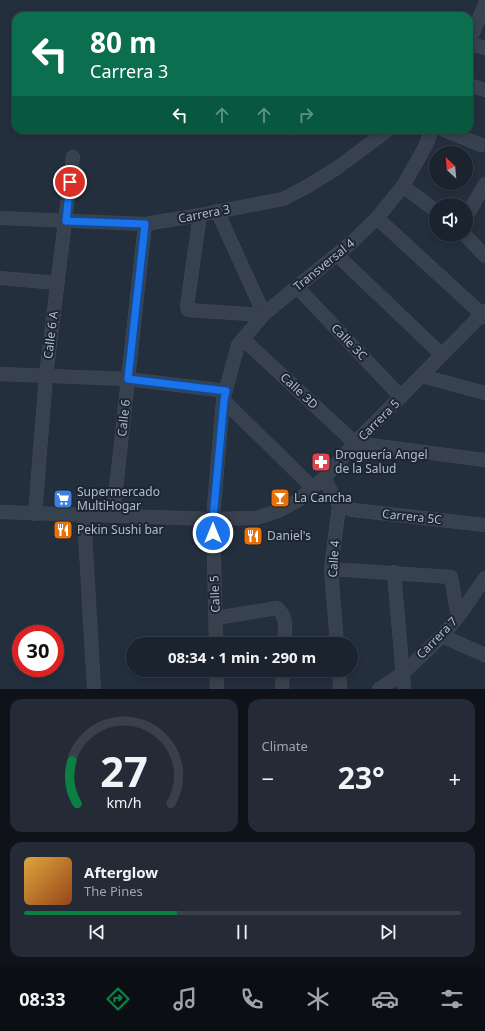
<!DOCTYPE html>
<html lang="en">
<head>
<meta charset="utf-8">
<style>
	body { margin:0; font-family:"Noto Sans",sans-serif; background:#242b36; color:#f1f3f6; height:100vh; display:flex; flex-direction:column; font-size:15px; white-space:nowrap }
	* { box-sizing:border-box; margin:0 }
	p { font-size:13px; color:#a0a4aa }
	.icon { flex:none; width:22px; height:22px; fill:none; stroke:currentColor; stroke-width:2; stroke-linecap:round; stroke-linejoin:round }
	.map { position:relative; height:689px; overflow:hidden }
	.drawer { display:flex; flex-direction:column; gap:10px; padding:10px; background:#0f1319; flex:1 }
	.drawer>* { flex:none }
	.banner { position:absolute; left:12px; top:12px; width:461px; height:122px; border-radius:12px; box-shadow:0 2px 6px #0003,0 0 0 1px #39404a; background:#0b6e4f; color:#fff; overflow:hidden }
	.needle { width:26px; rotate:334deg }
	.fabs { position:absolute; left:429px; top:146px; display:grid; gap:8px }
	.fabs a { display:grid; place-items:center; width:44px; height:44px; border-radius:50%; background:#1b232e; box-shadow:0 2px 6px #0003,0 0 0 1px #39404a; font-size:20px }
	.speed { position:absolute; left:12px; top:625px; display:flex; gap:8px; font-size:20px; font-weight:700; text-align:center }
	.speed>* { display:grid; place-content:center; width:52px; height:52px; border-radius:50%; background:#1b232e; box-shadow:0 2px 6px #0003,0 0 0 1px #39404a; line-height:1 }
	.speed .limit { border:6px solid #d22; background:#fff; color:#111 }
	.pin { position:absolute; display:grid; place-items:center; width:34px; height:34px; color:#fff; margin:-17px; border:2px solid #fff; border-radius:50%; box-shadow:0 1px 4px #0007 }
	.me { position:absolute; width:44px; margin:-22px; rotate:0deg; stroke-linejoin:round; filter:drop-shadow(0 0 3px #0008) }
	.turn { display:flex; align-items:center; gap:14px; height:84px; padding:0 12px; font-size:18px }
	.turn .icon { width:52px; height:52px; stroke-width:2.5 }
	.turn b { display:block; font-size:28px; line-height:34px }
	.lanes { display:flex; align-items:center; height:38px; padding:0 12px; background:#0003; justify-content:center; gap:20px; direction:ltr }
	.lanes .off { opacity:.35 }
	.big { font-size:30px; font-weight:700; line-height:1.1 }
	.drawer .tile { flex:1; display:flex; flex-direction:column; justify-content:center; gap:6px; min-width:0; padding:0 14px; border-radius:12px; background:#242b36 }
	.drawer .dial { align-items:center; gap:0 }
	.dial svg { height:104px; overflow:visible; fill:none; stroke:#39404a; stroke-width:7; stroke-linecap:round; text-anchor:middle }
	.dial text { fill:#f1f3f6; stroke:none }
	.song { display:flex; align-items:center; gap:12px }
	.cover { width:48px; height:48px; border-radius:6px; background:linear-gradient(135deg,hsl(40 70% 55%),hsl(20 70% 35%)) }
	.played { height:4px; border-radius:2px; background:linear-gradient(90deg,#0b8043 35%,#39404a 35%) }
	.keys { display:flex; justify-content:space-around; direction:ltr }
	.heat { display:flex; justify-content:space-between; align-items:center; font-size:22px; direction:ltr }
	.drawer .tiles { flex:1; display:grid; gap:10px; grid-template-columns:1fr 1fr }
	.tile:last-child { grid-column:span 2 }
	.trip { position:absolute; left:126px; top:637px; width:232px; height:40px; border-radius:20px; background:#1b232e; box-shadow:0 2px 6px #0003,0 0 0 1px #39404a; font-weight:700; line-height:40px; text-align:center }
	.tabs { display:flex; height:64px; justify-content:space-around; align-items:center; background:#0b0e12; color:#a0a4aa }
	.tabs .icon { width:28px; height:28px }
	.tabs .active { color:#0b8043 }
	.tabs b { font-size:18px; color:#f1f3f6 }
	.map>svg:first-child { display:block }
</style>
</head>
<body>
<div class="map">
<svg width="485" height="689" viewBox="0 0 485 689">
	<rect width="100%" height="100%" fill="#242f3e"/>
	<polygon fill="#263c3f" points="287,130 305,130 291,138"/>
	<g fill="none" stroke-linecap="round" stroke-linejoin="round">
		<defs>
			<g id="minor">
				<polyline points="469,42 485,4"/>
				<polyline points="469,43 485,48"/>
				<polyline points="469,85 485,90"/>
				<polyline points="444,130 481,145"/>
				<polyline points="403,186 436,211"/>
				<polyline points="217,211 264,314"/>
				<polyline points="200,215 187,306 188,310 263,315"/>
				<polyline points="466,217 485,184"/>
				<polyline points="0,218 145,224 200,215 283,199 308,186 337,168 388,130"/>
				<polyline points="377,218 485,317"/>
				<polyline points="465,235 485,256"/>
				<polyline points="337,255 442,355"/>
				<polyline points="0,278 57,283"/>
				<polyline points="297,287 401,397"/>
				<polyline points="243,339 355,443 485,460"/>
				<polyline points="0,374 128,379 226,391"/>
				<polyline points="422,376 485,393"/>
				<polyline points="223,400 313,488"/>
				<polyline points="324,478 339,506 331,569 337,644"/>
				<polyline points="339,506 353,510 485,525"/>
				<polyline points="0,512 213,519 256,518 278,511 297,501 324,478 355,443 485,311"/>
				<polyline points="35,514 46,376 73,157"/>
				<polyline points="84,515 94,689"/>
				<polyline points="113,516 145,224"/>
				<polyline points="331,569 451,577 458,617"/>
				<polyline points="394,572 404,689"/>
				<path d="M216,618l61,-10c11,9 8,23 7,36"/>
				<polyline points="442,636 485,655"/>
				<polyline points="216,644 213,519 223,400 238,345 264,314 352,242 377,218 403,186 425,147 432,130"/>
				<polyline points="216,670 217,689"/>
				<polyline points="339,670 340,689"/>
				<polyline points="282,689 283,670"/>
				<polyline points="379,689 402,674 442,636 458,617 485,578"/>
			</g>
		</defs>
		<use href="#minor" stroke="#414a57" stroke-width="14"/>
		<use href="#minor" stroke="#38414e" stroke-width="13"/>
	</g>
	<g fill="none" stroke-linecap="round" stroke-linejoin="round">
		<defs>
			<polyline id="route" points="70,182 66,221 145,224 128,379 226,391 224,400 213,519 213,533"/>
		</defs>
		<use href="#route" stroke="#114b97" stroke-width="10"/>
		<use href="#route" stroke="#1a73e8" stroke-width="7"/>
	</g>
	<defs>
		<symbol id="pharmacy-square" viewBox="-11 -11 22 22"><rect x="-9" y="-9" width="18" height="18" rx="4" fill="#e0444e" stroke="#1d2633"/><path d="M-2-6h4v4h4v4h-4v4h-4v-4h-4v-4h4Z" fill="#fff"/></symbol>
		<symbol id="bar-square" viewBox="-11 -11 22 22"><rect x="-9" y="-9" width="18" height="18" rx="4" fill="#e8710a" stroke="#1d2633"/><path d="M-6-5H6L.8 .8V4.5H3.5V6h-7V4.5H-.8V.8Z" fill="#fff"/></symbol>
		<symbol id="supermarket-square" viewBox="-11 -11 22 22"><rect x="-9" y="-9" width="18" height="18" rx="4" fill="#3f7fe0" stroke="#1d2633"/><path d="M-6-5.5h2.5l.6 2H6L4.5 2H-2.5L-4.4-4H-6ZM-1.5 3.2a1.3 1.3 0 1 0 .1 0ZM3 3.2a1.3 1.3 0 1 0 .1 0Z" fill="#fff"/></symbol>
		<symbol id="restaurant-square" viewBox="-11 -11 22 22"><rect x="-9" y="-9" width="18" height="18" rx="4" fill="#e8710a" stroke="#1d2633"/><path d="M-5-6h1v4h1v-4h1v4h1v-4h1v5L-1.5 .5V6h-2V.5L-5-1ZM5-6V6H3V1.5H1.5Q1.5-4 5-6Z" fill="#fff"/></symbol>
	</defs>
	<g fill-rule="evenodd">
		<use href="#pharmacy-square" x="310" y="451" width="22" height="22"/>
		<use href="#bar-square" x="269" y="487" width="22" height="22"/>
		<use href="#supermarket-square" x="52" y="488" width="22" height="22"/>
		<use href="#restaurant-square" x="52" y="519" width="22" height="22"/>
		<use href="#restaurant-square" x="242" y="525" width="22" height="22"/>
	</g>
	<g text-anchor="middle" stroke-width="4" stroke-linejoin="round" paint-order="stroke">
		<g font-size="12" fill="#b4bcc9" stroke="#1d2633">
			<text transform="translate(204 214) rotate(-11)" y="4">Carrera 3</text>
			<text transform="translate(324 265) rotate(-39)" y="4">Transversal 4</text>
			<text transform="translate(51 335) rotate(-83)" y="4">Calle 6 A</text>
			<text transform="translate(349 342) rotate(46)" y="4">Calle 3C</text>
			<text transform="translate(299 391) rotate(43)" y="4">Calle 3D</text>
			<text transform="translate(124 418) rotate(-84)" y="4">Calle 6</text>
			<text transform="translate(379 420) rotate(-45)" y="4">Carrera 5</text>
			<text transform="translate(412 517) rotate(6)" y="4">Carrera 5C</text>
			<text transform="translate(334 559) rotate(-86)" y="4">Calle 4</text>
			<text transform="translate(215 594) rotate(-92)" y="4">Calle 5</text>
			<text transform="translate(437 638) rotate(-46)" y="4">Carrera 7</text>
		</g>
		<g font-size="12" fill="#b4bcc9" stroke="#1d2633" text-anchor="start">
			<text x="335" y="459">Droguería Angel<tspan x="335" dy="14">de la Salud</tspan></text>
			<text x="77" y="496">Supermercado<tspan x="77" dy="14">MultiHogar</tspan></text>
			<text x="294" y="502">La Cancha</text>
			<text x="77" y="534">Pekin Sushi bar</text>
			<text x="267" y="540">Daniel's</text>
		</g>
	</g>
</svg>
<div class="fabs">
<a><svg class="needle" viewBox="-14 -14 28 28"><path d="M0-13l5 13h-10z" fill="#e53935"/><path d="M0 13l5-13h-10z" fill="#a0a4aa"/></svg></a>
<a><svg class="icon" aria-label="sound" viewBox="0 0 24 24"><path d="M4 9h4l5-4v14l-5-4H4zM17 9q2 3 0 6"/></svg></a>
</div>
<div class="speed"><div class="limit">30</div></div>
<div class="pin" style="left:70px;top:182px;background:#d93025"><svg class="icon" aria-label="arrive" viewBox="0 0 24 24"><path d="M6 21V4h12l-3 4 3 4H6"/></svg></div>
<svg class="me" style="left:213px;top:533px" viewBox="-20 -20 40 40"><circle r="17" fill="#1a73e8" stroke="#fff" stroke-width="3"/><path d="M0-11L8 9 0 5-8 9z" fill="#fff"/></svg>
<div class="trip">08:34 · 1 min · 290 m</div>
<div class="banner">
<div class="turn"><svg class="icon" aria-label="left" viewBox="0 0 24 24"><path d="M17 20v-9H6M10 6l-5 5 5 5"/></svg><div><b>80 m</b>Carrera 3</div></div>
<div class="lanes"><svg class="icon" aria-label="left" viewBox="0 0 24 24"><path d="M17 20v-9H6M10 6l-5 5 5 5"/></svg><svg class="icon off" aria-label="ahead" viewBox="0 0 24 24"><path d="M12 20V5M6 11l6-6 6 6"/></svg><svg class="icon off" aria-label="ahead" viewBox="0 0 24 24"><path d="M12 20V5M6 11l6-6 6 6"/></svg><svg class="icon off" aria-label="right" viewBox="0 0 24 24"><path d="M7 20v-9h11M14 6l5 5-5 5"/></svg></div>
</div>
</div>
<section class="drawer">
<div class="tiles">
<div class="tile dial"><svg viewBox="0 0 100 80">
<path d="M14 69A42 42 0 1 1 86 69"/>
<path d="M14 69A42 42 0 0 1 10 36" stroke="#0b8043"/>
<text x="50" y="56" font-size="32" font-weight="700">27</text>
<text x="50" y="72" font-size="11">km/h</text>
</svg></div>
<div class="tile"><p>Climate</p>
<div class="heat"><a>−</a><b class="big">23°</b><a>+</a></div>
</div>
<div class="tile">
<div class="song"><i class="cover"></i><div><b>Afterglow</b><p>The Pines</p></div></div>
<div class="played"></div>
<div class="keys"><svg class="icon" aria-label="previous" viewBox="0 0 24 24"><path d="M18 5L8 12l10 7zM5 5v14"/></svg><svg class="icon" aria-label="pause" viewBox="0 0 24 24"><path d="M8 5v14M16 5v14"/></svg><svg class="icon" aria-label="next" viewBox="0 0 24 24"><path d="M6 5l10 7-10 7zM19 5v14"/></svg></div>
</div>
</div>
</section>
<nav class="tabs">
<b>08:33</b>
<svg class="icon active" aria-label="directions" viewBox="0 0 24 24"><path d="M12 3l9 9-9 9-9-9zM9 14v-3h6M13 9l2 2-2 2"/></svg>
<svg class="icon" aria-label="music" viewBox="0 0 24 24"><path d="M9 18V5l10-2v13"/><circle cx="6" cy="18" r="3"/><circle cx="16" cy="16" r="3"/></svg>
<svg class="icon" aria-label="phone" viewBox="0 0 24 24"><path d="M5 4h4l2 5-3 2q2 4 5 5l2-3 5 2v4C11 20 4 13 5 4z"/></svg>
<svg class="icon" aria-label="climate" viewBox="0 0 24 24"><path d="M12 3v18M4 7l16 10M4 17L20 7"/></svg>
<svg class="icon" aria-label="car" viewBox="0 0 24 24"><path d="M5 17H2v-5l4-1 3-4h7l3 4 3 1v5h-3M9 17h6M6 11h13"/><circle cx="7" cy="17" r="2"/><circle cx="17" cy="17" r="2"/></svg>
<svg class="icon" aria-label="filters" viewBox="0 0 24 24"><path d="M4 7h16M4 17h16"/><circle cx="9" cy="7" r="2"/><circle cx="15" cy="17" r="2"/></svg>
</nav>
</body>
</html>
